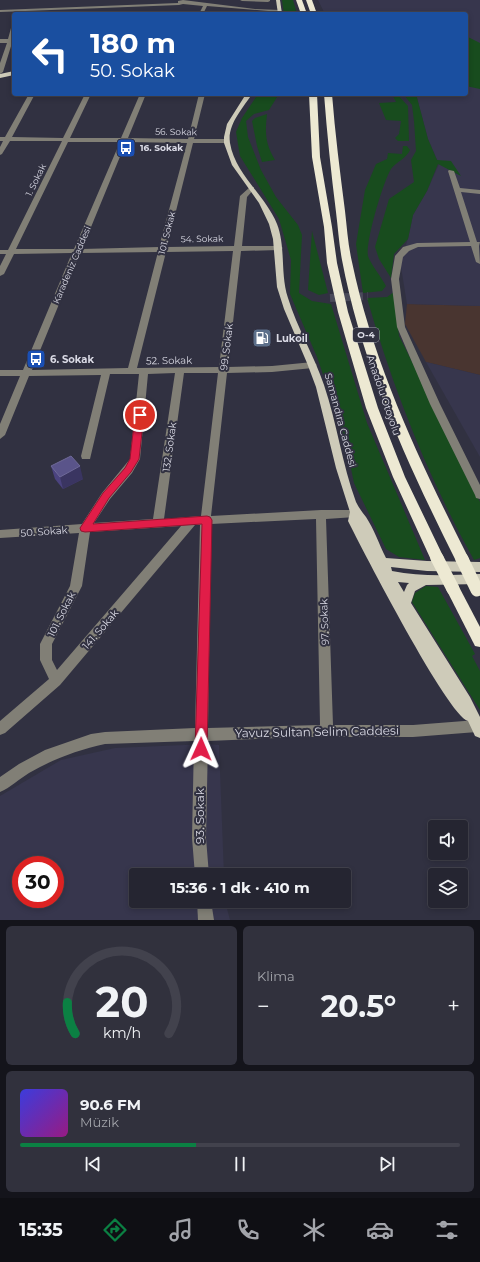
<!DOCTYPE html>
<html lang="tr">
<head>
<meta charset="utf-8">
<style>
	body { margin:0; font-family:Montserrat,sans-serif; background:#31313d; color:#f1f3f6; height:100vh; display:flex; flex-direction:column; font-size:15px; white-space:nowrap }
	* { box-sizing:border-box; margin:0 }
	p { font-size:13px; color:#a3a5ab }
	.icon { flex:none; width:22px; height:22px; fill:none; stroke:currentColor; stroke-width:2; stroke-linecap:round; stroke-linejoin:round }
	.map { position:relative; height:920px; overflow:hidden }
	.panel { display:flex; flex-direction:column; gap:6px; padding:6px; background:#14141b; flex:1 }
	.panel>* { flex:none }
	.banner { position:absolute; left:12px; top:12px; width:456px; height:84px; border-radius:4px; box-shadow:0 2px 6px #0003,0 0 0 1px #42424d; background:#1a4fa0; color:#fff; overflow:hidden }
	.buttons { position:absolute; left:428px; top:820px; display:grid; gap:8px }
	.buttons a { display:grid; place-items:center; width:40px; height:40px; border-radius:4px; background:#252531; box-shadow:0 2px 6px #0003,0 0 0 1px #42424d; font-size:20px }
	.speed { position:absolute; left:12px; top:856px; display:flex; gap:8px; font-size:20px; font-weight:700; text-align:center }
	.speed>* { display:grid; place-content:center; width:52px; height:52px; border-radius:50%; background:#252531; box-shadow:0 2px 6px #0003,0 0 0 1px #42424d; line-height:1 }
	.speed .limit { border:6px solid #d22; background:#fff; color:#111 }
	.pin { position:absolute; display:grid; place-items:center; width:34px; height:34px; color:#fff; margin:-17px; border:2px solid #fff; border-radius:50%; box-shadow:0 1px 4px #0007 }
	.me { position:absolute; width:44px; margin:-22px; rotate:1deg; stroke-linejoin:round; filter:drop-shadow(0 0 3px #0008) }
	.turn { display:flex; align-items:center; gap:14px; height:84px; padding:0 12px; font-size:18px }
	.turn .icon { width:52px; height:52px; stroke-width:2.5 }
	.turn b { display:block; font-size:28px; line-height:34px }
	.big { font-size:30px; font-weight:700; line-height:1.1 }
	.panel .card { flex:1; display:flex; flex-direction:column; justify-content:center; gap:6px; min-width:0; padding:0 14px; border-radius:6px; background:#31313d }
	.panel .dial { align-items:center; gap:0 }
	.dial svg { height:104px; overflow:visible; fill:none; stroke:#42424d; stroke-width:7; stroke-linecap:round; text-anchor:middle }
	.dial text { fill:#f1f3f6; stroke:none }
	.song { display:flex; align-items:center; gap:12px }
	.cover { width:48px; height:48px; border-radius:6px; background:linear-gradient(135deg,hsl(240 70% 55%),hsl(310 70% 35%)) }
	.played { height:4px; border-radius:2px; background:linear-gradient(90deg,#0b8043 40%,#42424d 40%) }
	.keys { display:flex; justify-content:space-around; direction:ltr }
	.heat { display:flex; justify-content:space-between; align-items:center; font-size:22px; direction:ltr }
	.panel .tiles { flex:1; display:grid; gap:6px; grid-template-columns:1fr 1fr }
	.card:last-child { grid-column:span 2 }
	.trip { position:absolute; left:129px; top:868px; width:222px; height:40px; border-radius:4px; background:#252531; box-shadow:0 2px 6px #0003,0 0 0 1px #42424d; font-weight:700; line-height:40px; text-align:center }
	.tab-bar { display:flex; height:64px; justify-content:space-around; align-items:center; background:#0f0f14; color:#a3a5ab }
	.tab-bar .icon { width:28px; height:28px }
	.tab-bar .on { color:#0b8043 }
	.tab-bar b { font-size:18px; color:#f1f3f6 }
	.map>svg:first-child { display:block }
</style>
</head>
<body>
<div class="map">
<svg width="480" height="920" viewBox="0 0 480 920">
	<rect width="100%" height="100%" fill="#313141"/>
	<polygon fill="#493530" points="407,304 480,306 480,375 426,362 405,324"/>
	<g fill="#37364d" fill-rule="evenodd">
		<polygon points="318,0 480,0 480,306 407,304 400,261 408,239 413,215 427,191 439,164 428,139 416,94 466,94 466,14 325,14"/>
		<polygon points="426,362 480,375 480,457"/>
		<path d="M208,744l11,1 5,130h-88v26h89l5,19h-230v-124l61,-36 54,-12zM21,865h34v34h-34z"/>
	</g>
	<g fill="#184c1e">
		<polygon points="282,0 293,0 297,14 284,14"/>
		<polygon points="466,36 480,43 480,89 466,86"/>
		<polygon points="258,94 279,94 269,110 254,114 246,121 248,137 261,170 276,197 298,225 302,235 299,293 312,301 331,304 367,423 425,560 399,557 386,549 354,483 344,435 317,357 290,294 291,260 279,219 240,156 236,132 242,118"/>
		<polygon points="392,94 397,94 408,106 409,141 398,141 395,138 399,134 401,121 386,120 379,103 396,102"/>
		<polygon points="403,94 416,94 428,139 437,160 451,161 461,176 438,164 427,191 413,215 408,239 394,254 391,278 379,259 375,247 389,199 414,182 411,160 416,151 414,121 412,105"/>
		<path d="M267,114c-2,19 -2,29 8,46l-13,2 -5,-16 -5,-25 3,-3z"/>
		<path d="M403,146h4l3,4c-3,8 -14,12 -19,19 -8,13 -26,74 -23,87 2,7 14,22 18,30l-4,5 -19,2 -7,-49 9,-54 11,-26 11,-5 1,-6 14,1z"/>
		<polygon points="312,231 328,293 319,295 308,290"/>
		<path d="M394,292l5,44 56,111 25,55v56l-6,2c-46,-83 -81,-171 -107,-262l20,-1z"/>
		<polygon points="426,586 438,587 475,654 472,656 480,671 480,710 412,602 415,593"/>
	</g>
	<g fill="none" stroke-linecap="round" stroke-linejoin="round">
		<polyline stroke="#4a4a5a" stroke-width="8" stroke-dasharray="8 4.5" stroke-linecap="butt" points="330,298 368,296"/>
		<g fill="#817f76" fill-rule="evenodd">
			<polygon points="183,0 255,9 280,10 282,11 280,12 207,6 203,14 199,14 203,6 183,4 179,5 0,12 0,10 178,3 178,1"/>
			<polygon points="240,0 270,0 270,1 268,2 242,1"/>
			<polygon points="14,26 14,43 12,43 3,72 0,74 0,63 7,43 0,43 0,39 8,39 11,28"/>
			<path d="M29,94h6l-23,43 51,1 22,-44h6l-21,44h51l19,-44h6l-18,44 60,1 11,-45h6l-11,45h33l3,2 -3,2h-34l-26,104 67,-1 6,-50 10,-9h4v2l-7,8 -5,49h37l4,2 -4,2 -38,1 -13,116 44,-1 41,-4 4,3 -4,3 -41,4 -45,1 -16,143 110,-6h38l1,3 -1,3 -4,1 -29,2 7,206h80l64,-5 3,1v10l-3,1 -64,5h-113l-92,4 -2,97 3,37h-14l-3,-37 2,-97 -89,3c-27,6 -52,15 -76,29 -10,6 -19,15 -29,19v-15l19,-13 26,-14 46,-16 14,-2 90,-4 5,-203h-5l-135,160 -55,48 -5,2v-14l49,-42 -9,-19v-16l30,-58 9,-53 -79,5v-8l82,-6 20,-31 28,-34 9,-85h-29l-20,85h-8l-1,-3 20,-81 -72,1 -24,59 -5,4v-15l20,-48h-20v-6h23l49,-117 -58,1 -10,20 -4,2v-10l6,-12h-6v-4h8l54,-109h-52l-8,13 -2,1v-8l3,-6h-3v-4h5zM68,142h52l-46,107h-58zM126,142l61,1 -28,104 -77,2zM233,251l-14,116 -82,1 29,-116zM158,252l-30,116 -96,2 48,-117zM175,373l-22,146 -59,4 16,-24 22,-26 8,-14 8,-85zM184,373h34l-17,143 -37,3zM316,519l4,206 -112,3 3,-204zM181,526l-124,144 -5,-10v-16l30,-58 8,-54z"/>
			<polygon points="449,170 454,171 460,188 480,190 480,194 461,192 477,242 480,242 479,246 480,264 476,262 471,246 418,247 409,251 403,257 399,279 405,327 440,404 480,485 480,499 476,498 475,495 430,404 397,327 391,279 395,256 403,247 417,243 470,242 448,171"/>
			<polygon points="197,901 211,901 214,920 198,920"/>
		</g>
		<g fill="#cecbb9" fill-rule="evenodd">
			<polygon points="276,0 280,0 282,14 278,14"/>
			<polygon points="14,71 14,75 0,78 0,74"/>
			<path d="M246,94h6c-9,14 -25,31 -22,49 5,31 35,52 47,81 9,23 3,50 11,74 9,30 26,57 36,87 13,38 18,79 32,117 3,6 6,10 10,15 8,12 13,27 20,41l41,3 53,1v10l-53,-1 -36,-4 1,4c29,6 59,4 88,3v10l-54,1 -11,6 -4,12 59,94 10,20v21l-5,-2 -7,-15c-20,-5 -106,-172 -120,-200l2,-9 -14,-44 -20,-81 -9,-24 -23,-54 -7,-22 -4,-48 -4,-15 -10,-21 -27,-38 -8,-22v-6l3,-13zM398,582l11,1 -2,2 -3,7z"/>
		</g>
		<g fill="#ede9d3" fill-rule="evenodd">
			<polygon points="296,0 302,0 307,14 301,14"/>
			<polygon points="306,0 312,0 317,14 311,14"/>
			<polygon points="309,94 317,94 320,157 332,227 337,263 348,312 378,408 405,477 444,558 442,562 437,563 432,562 393,477 366,408 338,312 327,263 324,227 312,157"/>
			<path d="M324,94h8c3,39 8,78 13,117 2,17 3,34 7,51 22,105 69,202 117,297l-2,4 -5,2 -5,-2c-48,-96 -95,-197 -115,-303 -3,-16 -4,-32 -6,-48 -5,-39 -9,-79 -12,-118z"/>
			<polygon points="453,583 458,585 480,627 480,647 475,646 446,589 448,585"/>
		</g>
		<g stroke="#ede9d3" stroke-width="13">
			<polyline points="437,558 453,589"/>
			<polyline points="462,559 477,590"/>
		</g>
	</g>
	<polygon fill="#4b437f" points="51,466 83,479 63,489 55,479"/>
	<polygon fill="#3a3561" points="80,466 83,479 63,489 60,477"/>
	<polygon fill="#5a548a" stroke="#6e6998" points="71,456 80,466 60,477 51,466"/>
	<polygon fill="#e11d48" stroke="#92132f" points="140,412 144,415 139,459 131,472 109,498 93,524 207,516 210,517 212,520 207,749 205,753 201,755 197,753 195,749 202,524 85,532 81,531 80,528 103,493 125,468 130,459 135,415"/>
	<defs>
		<symbol id="bus-square" viewBox="-11 -11 22 22"><rect x="-9" y="-9" width="18" height="18" rx="4" fill="#1a4fb4" stroke="#313141"/><path d="M-5-6H5V4H4V6H2V4H-2V6H-4V4H-5ZM-3.5-4V0h7V-4ZM-3.5 1.2v1.5H-2V1.2ZM2 1.2v1.5H3.5V1.2Z" fill="#fff"/></symbol>
		<symbol id="fuel-square" viewBox="-11 -11 22 22"><rect x="-9" y="-9" width="18" height="18" rx="4" fill="#5c6f8a" stroke="#313141"/><path d="M-5.5-6h7V0h2V4h1.3V-2.5L3-4.5l.8-.8L6-3V5H2.5V1h-1V6h-7ZM-4.2-4.7v3.2H.2V-4.7Z" fill="#fff"/></symbol>
	</defs>
	<g fill-rule="evenodd">
		<use href="#bus-square" x="115" y="137" width="22" height="22"/>
		<use href="#fuel-square" x="251" y="327" width="22" height="22"/>
		<use href="#bus-square" x="25" y="348" width="22" height="22"/>
	</g>
	<g text-anchor="middle" stroke-width="4" stroke-linejoin="round" paint-order="stroke">
		<g font-size="9" fill="#dadae5" stroke="#313141">
			<text transform="translate(176 132) rotate(1)" y="3">56. Sokak</text>
			<text transform="translate(36 180) rotate(-64)" y="3">1. Sokak</text>
			<text transform="translate(167 233) rotate(-76)" y="3">101. Sokak</text>
			<text transform="translate(202 239) rotate(-1)" y="3">54. Sokak</text>
			<text transform="translate(72 265) rotate(-67)" y="3">Karadeniz Caddesi</text>
		</g>
		<g font-size="9" font-weight="bold" fill="#dadae5" stroke="#313141" text-anchor="start">
			<text x="140" y="151">16. Sokak</text>
		</g>
		<rect fill="#313141" stroke="#a7a7b4" stroke-width="1" x="353" y="328" width="26" height="14" rx="3"/>
		<g font-size="9" font-weight="bold" fill="#dadae5">
			<text x="366" y="338">O-4</text>
		</g>
		<g font-size="10" font-weight="bold" fill="#dadae5" stroke="#313141" text-anchor="start">
			<text x="276" y="342">Lukoil</text>
			<text x="50" y="363">6. Sokak</text>
		</g>
		<g font-size="10" fill="#dadae5" stroke="#313141">
			<text transform="translate(226 347) rotate(-83)" y="4">99. Sokak</text>
			<text transform="translate(169 360) rotate(-1)" y="4">52. Sokak</text>
			<text transform="translate(384 395) rotate(71)" y="4">Anadolu Otoyolu</text>
			<text transform="translate(341 420) rotate(75)" y="4">Samandıra Caddesi</text>
			<text transform="translate(169 447) rotate(-82)" y="4">132. Sokak</text>
			<text transform="translate(44 531) rotate(-4)" y="4">50. Sokak</text>
			<text transform="translate(61 614) rotate(-63)" y="4">101. Sokak</text>
			<text transform="translate(324 622) rotate(-92)" y="4">97. Sokak</text>
			<text transform="translate(100 629) rotate(-49)" y="4">141. Sokak</text>
		</g>
		<g font-size="12" fill="#dadae5" stroke="#313141">
			<text transform="translate(317 732) rotate(-1)" y="4">Yavuz Sultan Selim Caddesi</text>
			<text transform="translate(200 816) rotate(-90)" y="4">93. Sokak</text>
		</g>
	</g>
</svg>
<div class="buttons">
<a><svg class="icon" aria-label="sound" viewBox="0 0 24 24"><path d="M4 9h4l5-4v14l-5-4H4zM17 9q2 3 0 6"/></svg></a>
<a><svg class="icon" aria-label="layers" viewBox="0 0 24 24"><path d="M12 4l9 5-9 5-9-5zM3 14l9 5 9-5"/></svg></a>
</div>
<div class="speed"><div class="limit">30</div></div>
<div class="pin" style="left:140px;top:415px;background:#d93025"><svg class="icon" aria-label="arrive" viewBox="0 0 24 24"><path d="M6 21V4h12l-3 4 3 4H6"/></svg></div>
<svg class="me" style="left:201px;top:749px" viewBox="-20 -20 40 40"><path d="M0-17L14 15 0 8-14 15z" fill="#e11d48" stroke="#fff" stroke-width="4"/></svg>
<div class="trip">15:36 · 1 dk · 410 m</div>
<div class="banner">
<div class="turn"><svg class="icon" aria-label="left" viewBox="0 0 24 24"><path d="M17 20v-9H6M10 6l-5 5 5 5"/></svg><div><b>180 m</b>50. Sokak</div></div>
</div>
</div>
<section class="panel">
<div class="tiles">
<div class="card dial"><svg viewBox="0 0 100 80">
<path d="M14 69A42 42 0 1 1 86 69"/>
<path d="M14 69A42 42 0 0 1 8 45" stroke="#0b8043"/>
<text x="50" y="56" font-size="32" font-weight="700">20</text>
<text x="50" y="72" font-size="11">km/h</text>
</svg></div>
<div class="card"><p>Klima</p>
<div class="heat"><a>−</a><b class="big">20.5°</b><a>+</a></div>
</div>
<div class="card">
<div class="song"><i class="cover"></i><div><b>90.6 FM</b><p>Müzik</p></div></div>
<div class="played"></div>
<div class="keys"><svg class="icon" aria-label="previous" viewBox="0 0 24 24"><path d="M18 5L8 12l10 7zM5 5v14"/></svg><svg class="icon" aria-label="pause" viewBox="0 0 24 24"><path d="M8 5v14M16 5v14"/></svg><svg class="icon" aria-label="next" viewBox="0 0 24 24"><path d="M6 5l10 7-10 7zM19 5v14"/></svg></div>
</div>
</div>
</section>
<nav class="tab-bar">
<b>15:35</b>
<svg class="icon on" aria-label="directions" viewBox="0 0 24 24"><path d="M12 3l9 9-9 9-9-9zM9 14v-3h6M13 9l2 2-2 2"/></svg>
<svg class="icon" aria-label="music" viewBox="0 0 24 24"><path d="M9 18V5l10-2v13"/><circle cx="6" cy="18" r="3"/><circle cx="16" cy="16" r="3"/></svg>
<svg class="icon" aria-label="phone" viewBox="0 0 24 24"><path d="M5 4h4l2 5-3 2q2 4 5 5l2-3 5 2v4C11 20 4 13 5 4z"/></svg>
<svg class="icon" aria-label="climate" viewBox="0 0 24 24"><path d="M12 3v18M4 7l16 10M4 17L20 7"/></svg>
<svg class="icon" aria-label="car" viewBox="0 0 24 24"><path d="M5 17H2v-5l4-1 3-4h7l3 4 3 1v5h-3M9 17h6M6 11h13"/><circle cx="7" cy="17" r="2"/><circle cx="17" cy="17" r="2"/></svg>
<svg class="icon" aria-label="filters" viewBox="0 0 24 24"><path d="M4 7h16M4 17h16"/><circle cx="9" cy="7" r="2"/><circle cx="15" cy="17" r="2"/></svg>
</nav>
</body>
</html>
